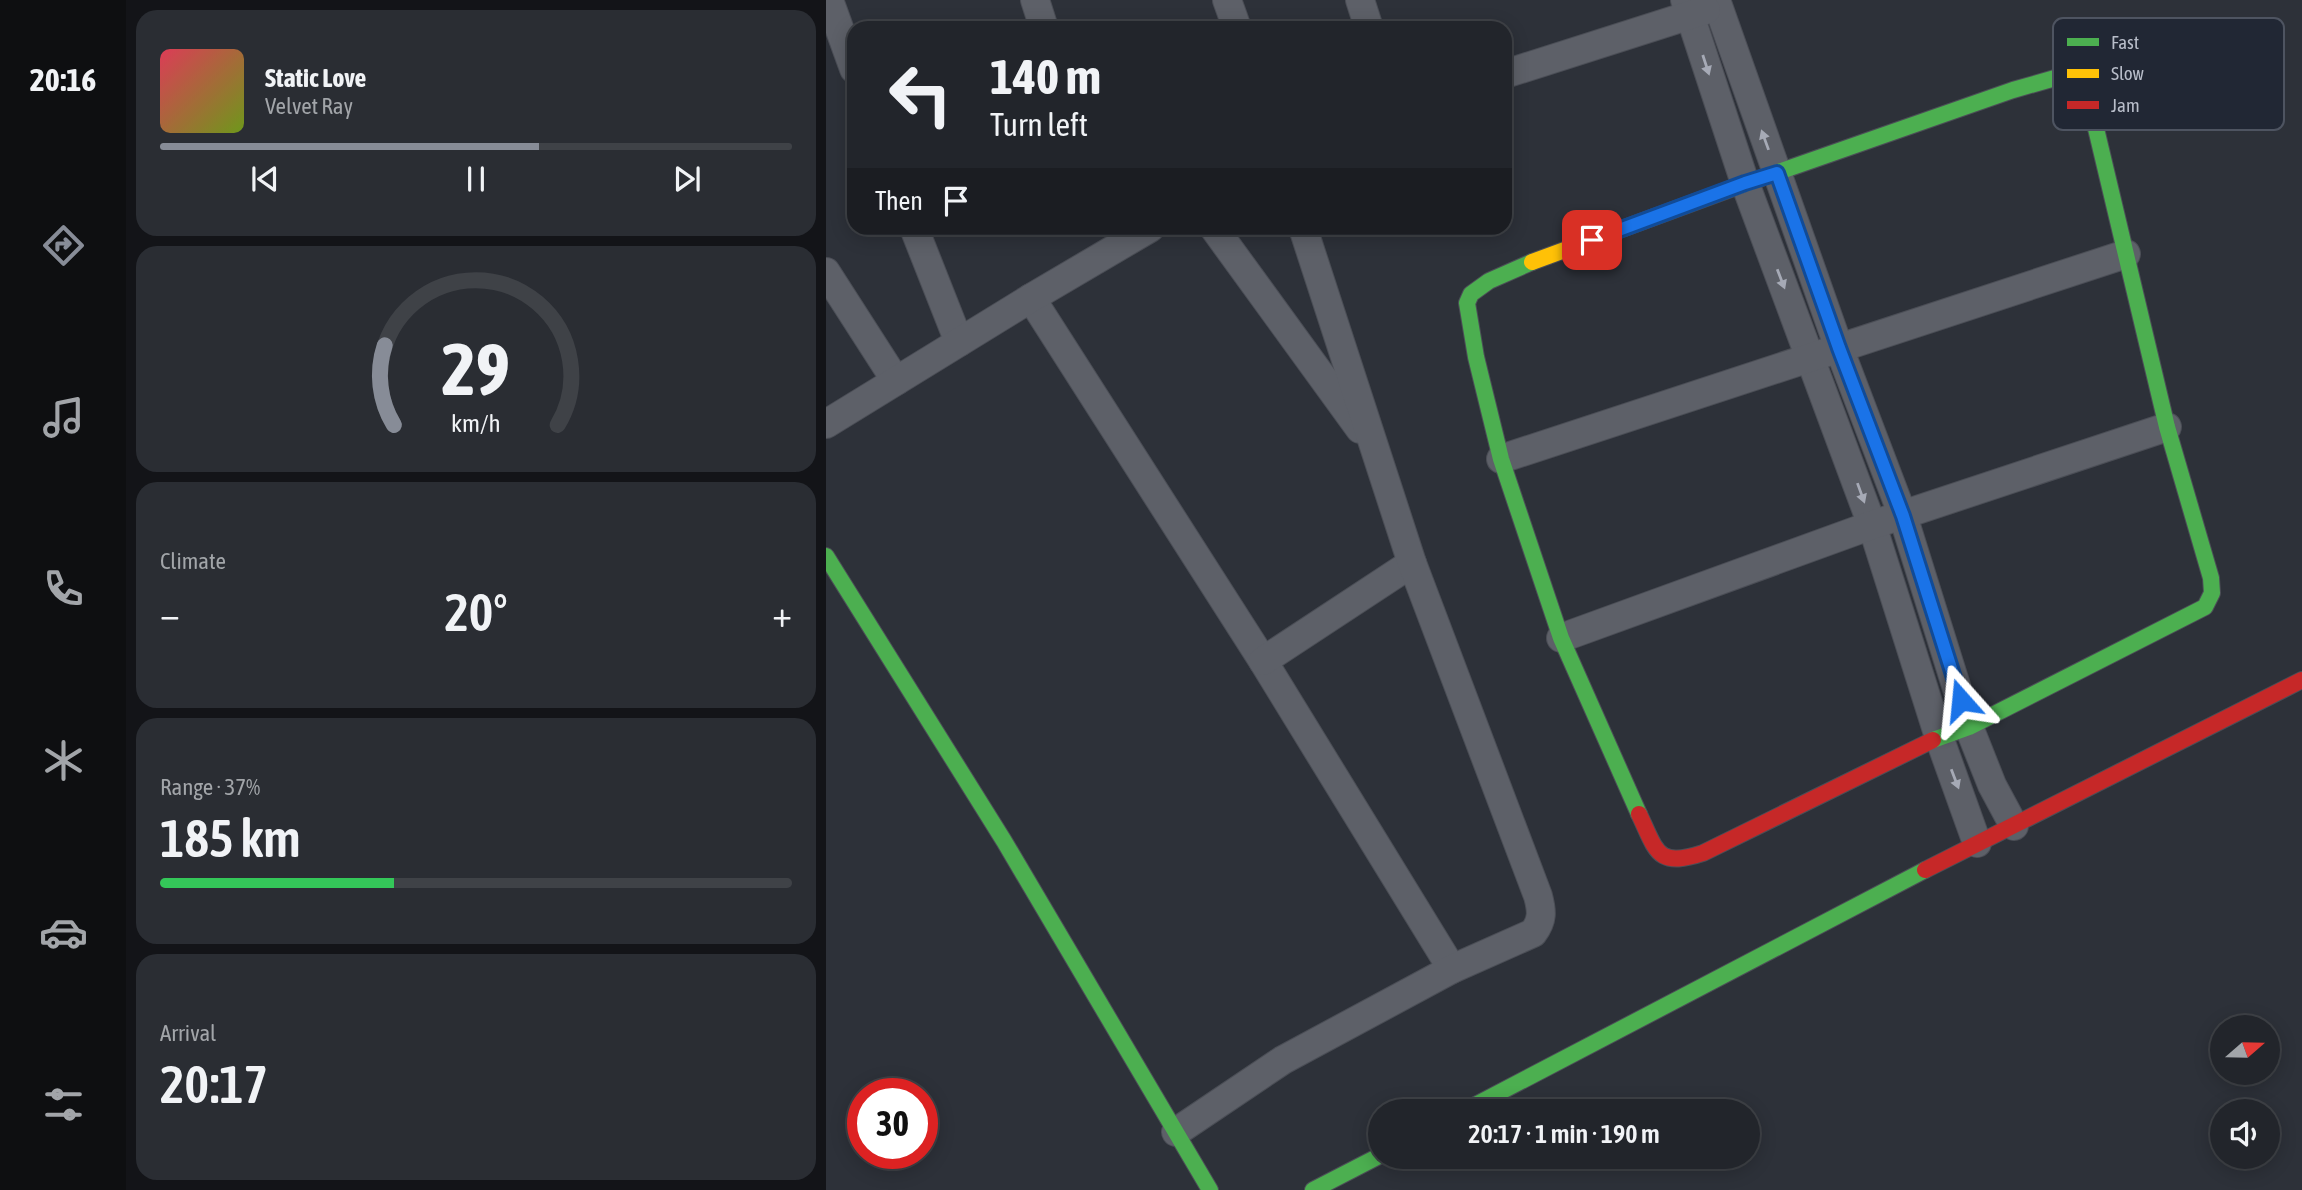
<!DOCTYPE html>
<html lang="en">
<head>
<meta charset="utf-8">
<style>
	body { margin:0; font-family:"Asap Condensed",sans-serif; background:#2a2d33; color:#f1f3f6; height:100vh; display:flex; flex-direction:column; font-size:26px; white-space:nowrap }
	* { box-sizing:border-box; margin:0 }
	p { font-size:23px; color:#a2a5a9 }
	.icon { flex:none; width:38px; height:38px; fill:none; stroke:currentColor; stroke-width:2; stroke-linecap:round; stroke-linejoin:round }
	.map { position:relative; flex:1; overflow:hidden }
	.details { display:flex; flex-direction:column; gap:10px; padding:10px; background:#131418; width:700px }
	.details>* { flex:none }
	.top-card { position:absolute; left:21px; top:21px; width:665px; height:214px; border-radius:21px; box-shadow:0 4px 18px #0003,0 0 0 2px #3f4247; background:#22252b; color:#f1f3f6; overflow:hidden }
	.needle { width:46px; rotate:70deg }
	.tools { position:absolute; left:1384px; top:1015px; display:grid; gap:14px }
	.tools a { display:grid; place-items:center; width:70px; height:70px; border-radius:50%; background:#22252b; box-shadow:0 4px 18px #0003,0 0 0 2px #3f4247; font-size:35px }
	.speed { position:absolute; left:21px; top:1078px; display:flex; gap:14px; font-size:35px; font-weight:700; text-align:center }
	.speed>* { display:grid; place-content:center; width:91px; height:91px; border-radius:50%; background:#22252b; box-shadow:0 4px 18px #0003,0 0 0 2px #3f4247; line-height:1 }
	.speed .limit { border:10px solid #d22; background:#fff; color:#111 }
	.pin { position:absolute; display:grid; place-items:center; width:60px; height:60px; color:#fff; margin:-30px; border-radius:14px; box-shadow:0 4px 10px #0006 }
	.me { position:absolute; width:77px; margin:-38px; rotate:342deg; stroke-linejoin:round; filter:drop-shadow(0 0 5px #0008) }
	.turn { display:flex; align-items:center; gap:24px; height:147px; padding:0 28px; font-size:32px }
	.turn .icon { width:91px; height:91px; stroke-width:2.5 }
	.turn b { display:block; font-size:49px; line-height:60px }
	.then { display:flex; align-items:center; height:66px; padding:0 28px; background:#0003; gap:14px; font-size:26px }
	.big { font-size:52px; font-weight:600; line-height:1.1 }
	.details .widget { flex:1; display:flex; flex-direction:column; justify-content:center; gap:10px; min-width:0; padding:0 24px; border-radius:21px; background:#2a2d33 }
	.details .dial { align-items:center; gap:0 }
	.dial svg { height:182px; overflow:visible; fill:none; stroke:#3f4247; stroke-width:7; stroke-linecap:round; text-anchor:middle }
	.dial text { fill:#f1f3f6; stroke:none }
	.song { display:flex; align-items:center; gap:21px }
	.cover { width:84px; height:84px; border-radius:10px; background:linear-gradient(135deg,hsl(350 70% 55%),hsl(80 70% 35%)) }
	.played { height:7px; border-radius:4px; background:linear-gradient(90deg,#878c97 60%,#3f4247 60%) }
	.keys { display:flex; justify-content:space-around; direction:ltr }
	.heat { display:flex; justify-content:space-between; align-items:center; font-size:38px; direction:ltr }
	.charge { height:10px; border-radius:5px; background:linear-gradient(90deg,#34c759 37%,#3f4247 0) }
	.trip { position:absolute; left:542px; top:1099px; width:392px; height:70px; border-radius:35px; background:#22252b; box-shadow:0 4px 18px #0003,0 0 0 2px #3f4247; font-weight:600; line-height:70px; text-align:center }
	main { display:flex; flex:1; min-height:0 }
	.tabs { display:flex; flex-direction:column; width:126px; justify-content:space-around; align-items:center; background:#0e0f11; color:#a2a5a9 }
	.tabs .icon { width:49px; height:49px }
	.tabs .on { color:#878c97 }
	.tabs b { font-size:32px; color:#f1f3f6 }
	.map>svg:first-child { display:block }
</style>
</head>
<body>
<main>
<nav class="tabs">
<b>20:16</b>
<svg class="icon on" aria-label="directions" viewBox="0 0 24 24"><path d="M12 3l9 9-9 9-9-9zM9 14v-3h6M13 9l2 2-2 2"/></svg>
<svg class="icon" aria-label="music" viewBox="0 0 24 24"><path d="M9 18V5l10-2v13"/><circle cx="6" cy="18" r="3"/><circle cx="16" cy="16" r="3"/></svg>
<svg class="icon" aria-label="phone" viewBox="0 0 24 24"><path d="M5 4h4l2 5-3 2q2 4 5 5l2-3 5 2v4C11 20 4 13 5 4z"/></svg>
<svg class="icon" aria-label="climate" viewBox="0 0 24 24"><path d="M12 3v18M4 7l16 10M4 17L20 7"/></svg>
<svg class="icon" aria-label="car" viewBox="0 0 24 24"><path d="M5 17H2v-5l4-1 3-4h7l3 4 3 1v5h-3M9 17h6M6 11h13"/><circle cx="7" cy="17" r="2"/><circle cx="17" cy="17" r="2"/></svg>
<svg class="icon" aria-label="filters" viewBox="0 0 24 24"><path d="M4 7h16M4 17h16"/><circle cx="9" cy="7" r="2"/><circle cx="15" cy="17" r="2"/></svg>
</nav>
<section class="details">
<div class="widget">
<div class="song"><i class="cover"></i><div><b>Static Love</b><p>Velvet Ray</p></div></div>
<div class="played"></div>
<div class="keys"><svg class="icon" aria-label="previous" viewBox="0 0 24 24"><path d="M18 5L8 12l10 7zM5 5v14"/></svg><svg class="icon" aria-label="pause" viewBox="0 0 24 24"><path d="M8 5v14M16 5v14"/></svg><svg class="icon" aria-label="next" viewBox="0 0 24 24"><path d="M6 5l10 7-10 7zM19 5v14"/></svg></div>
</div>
<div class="widget dial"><svg viewBox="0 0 100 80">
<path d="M14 69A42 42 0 1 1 86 69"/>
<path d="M14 69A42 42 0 0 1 10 34" stroke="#878c97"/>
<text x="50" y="56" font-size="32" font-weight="700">29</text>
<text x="50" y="72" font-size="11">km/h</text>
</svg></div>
<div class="widget"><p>Climate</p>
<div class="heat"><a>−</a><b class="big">20°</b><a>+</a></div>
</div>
<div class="widget"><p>Range · 37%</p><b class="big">185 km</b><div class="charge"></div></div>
<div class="widget"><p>Arrival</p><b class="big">20:17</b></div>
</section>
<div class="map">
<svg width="1476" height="1190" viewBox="0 0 1476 1190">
	<rect width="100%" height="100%" fill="#2d3139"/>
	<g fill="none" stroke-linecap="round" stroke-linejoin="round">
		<defs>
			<g id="street">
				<polyline points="3,0 28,69"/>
				<polyline points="209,0 218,28"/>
				<polyline points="401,0 411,28"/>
				<polyline points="534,0 543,28"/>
				<polyline points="859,0 919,183 1046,525 1113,737 1151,843"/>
				<polyline points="890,0 1013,348 1077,516 1143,727 1166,785 1188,826"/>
				<polyline points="679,74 880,10"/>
				<polyline points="88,228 133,342"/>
				<polyline points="388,228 534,429"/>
				<polyline points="0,272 70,381"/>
				<polyline points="205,298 437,661 626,969"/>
				<polyline points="0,424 205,298 324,228"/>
				<polyline points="675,459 1300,254"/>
				<polyline points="735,638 1046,525 1341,427"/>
				<polyline points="437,661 586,563"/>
				<path d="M350,1132l107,-72 169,-91 81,-36c10,-13 9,-22 5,-37l-126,-333 -109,-335"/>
			</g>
			<g id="fast">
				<polyline points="918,184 1187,90 1236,76"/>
				<polyline points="706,262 663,281 645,294 641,303 650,357 675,459 735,638 813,814"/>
				<polyline points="0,556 178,841 384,1190"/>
				<polyline points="1107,740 1143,727 1379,607 1386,593 1385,578 1341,427 1262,95 1251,78 1236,76"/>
				<polyline points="638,1111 1099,870"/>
				<polyline points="487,1190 555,1155"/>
			</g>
			<polyline id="slow" points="706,262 918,184"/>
			<g id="jam">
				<path d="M813,814c18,38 18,54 64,39l230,-113"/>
				<polyline points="1099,870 1476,680"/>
			</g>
		</defs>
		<use href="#street" stroke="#4b4e56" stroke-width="30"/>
		<use href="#fast" stroke="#4b4e56" stroke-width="18"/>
		<use href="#slow" stroke="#4b4e56" stroke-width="18"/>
		<use href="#jam" stroke="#4b4e56" stroke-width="18"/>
		<use href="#street" stroke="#5d6068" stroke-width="28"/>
		<use href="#fast" stroke="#4caf50" stroke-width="16"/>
		<use href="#slow" stroke="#ffc107" stroke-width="16"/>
		<use href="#jam" stroke="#c62828" stroke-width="16"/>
	</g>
	<defs><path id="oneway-solid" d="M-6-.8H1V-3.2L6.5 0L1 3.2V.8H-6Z" transform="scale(1.75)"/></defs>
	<g fill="#a6aab6">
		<use href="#oneway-solid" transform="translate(880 65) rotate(72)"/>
		<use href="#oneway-solid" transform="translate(939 140) rotate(-110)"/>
		<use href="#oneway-solid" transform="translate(955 279) rotate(69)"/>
		<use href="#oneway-solid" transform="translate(1035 493) rotate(70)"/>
		<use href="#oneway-solid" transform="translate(1129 779) rotate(69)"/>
	</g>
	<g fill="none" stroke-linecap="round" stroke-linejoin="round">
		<defs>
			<polyline id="route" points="766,240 919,183 951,173 1013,348 1077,516 1135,700"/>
		</defs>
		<use href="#route" stroke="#114b97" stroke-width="18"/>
		<use href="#route" stroke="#1a73e8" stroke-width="12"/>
	</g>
	<rect x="1227" y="18" width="231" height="112" rx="10" fill="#212734" stroke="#4e5461" stroke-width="2"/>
	<rect x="1241" y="38" width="32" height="8" fill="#4caf50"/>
	<rect x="1241" y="69" width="32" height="9" fill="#ffc107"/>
	<rect x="1241" y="101" width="32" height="8" fill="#c62828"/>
	<g font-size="19" fill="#b8bdc9">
		<text x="1285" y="49">Fast</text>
		<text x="1285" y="80">Slow</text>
		<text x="1285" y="112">Jam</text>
	</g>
</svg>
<div class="tools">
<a><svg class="needle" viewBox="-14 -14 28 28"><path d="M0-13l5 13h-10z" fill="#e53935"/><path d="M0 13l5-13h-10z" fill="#a2a5a9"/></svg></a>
<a><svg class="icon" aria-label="sound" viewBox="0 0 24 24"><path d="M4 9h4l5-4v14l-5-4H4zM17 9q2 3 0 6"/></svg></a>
</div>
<div class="speed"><div class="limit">30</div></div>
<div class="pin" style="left:766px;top:240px;background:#d93025"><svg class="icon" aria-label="arrive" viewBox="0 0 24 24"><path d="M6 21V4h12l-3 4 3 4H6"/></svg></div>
<svg class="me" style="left:1135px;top:700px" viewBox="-20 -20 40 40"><path d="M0-17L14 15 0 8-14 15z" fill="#1a73e8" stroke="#fff" stroke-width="4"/></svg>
<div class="trip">20:17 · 1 min · 190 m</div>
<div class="top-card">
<div class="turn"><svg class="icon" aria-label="left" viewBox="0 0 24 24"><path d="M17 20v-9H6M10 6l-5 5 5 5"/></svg><div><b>140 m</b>Turn left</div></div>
<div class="then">Then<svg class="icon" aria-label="arrive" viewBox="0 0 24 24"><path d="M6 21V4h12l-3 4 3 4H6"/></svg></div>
</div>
</div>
</main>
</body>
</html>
